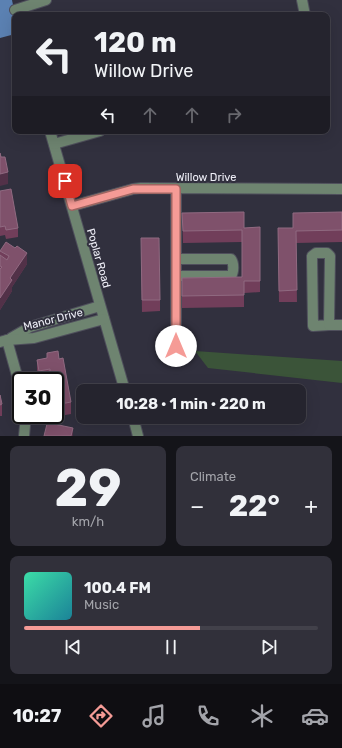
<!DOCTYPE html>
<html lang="en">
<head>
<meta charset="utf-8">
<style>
	body { margin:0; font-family:Rubik,sans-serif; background:#31303a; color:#f1f3f6; height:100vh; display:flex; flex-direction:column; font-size:15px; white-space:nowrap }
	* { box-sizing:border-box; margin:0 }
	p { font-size:13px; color:#a3a4aa }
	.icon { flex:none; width:22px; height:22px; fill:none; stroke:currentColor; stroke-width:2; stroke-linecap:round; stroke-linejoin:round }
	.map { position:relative; height:436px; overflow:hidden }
	.panel { display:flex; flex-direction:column; gap:10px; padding:10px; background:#141419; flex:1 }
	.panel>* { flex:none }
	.banner { position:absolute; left:12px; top:12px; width:318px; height:122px; border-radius:8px; box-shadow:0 4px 16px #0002,0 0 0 1px #42414a; background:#25242e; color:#f1f3f6; overflow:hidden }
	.speed { position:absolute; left:12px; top:372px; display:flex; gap:8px; font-size:20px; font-weight:700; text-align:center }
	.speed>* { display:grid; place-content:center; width:52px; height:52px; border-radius:50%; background:#25242e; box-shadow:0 4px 16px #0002,0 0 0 1px #42414a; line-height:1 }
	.speed .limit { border:2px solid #111; border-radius:6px; background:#fff; color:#111 }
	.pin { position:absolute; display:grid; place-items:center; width:34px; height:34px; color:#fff; margin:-17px; border-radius:8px; box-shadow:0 2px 6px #0006 }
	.me { position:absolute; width:44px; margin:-22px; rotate:0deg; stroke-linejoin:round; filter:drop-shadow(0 0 3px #0008) }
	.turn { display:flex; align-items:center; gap:14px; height:84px; padding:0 16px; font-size:18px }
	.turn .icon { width:52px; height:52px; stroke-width:2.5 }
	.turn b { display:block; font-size:28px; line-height:34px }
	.lanes { display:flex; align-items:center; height:38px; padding:0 16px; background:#0003; justify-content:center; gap:20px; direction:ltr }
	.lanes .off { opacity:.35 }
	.big { font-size:30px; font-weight:700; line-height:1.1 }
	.panel .widget { flex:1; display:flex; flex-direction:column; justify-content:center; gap:6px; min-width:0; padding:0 14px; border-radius:8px; background:#31303a }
	.panel .dial { align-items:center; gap:0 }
	.dial b { font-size:52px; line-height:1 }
	.song { display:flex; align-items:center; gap:12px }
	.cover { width:48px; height:48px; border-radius:6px; background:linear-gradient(135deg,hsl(160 70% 55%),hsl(190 70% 35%)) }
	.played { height:4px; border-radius:2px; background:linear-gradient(90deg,#f59b96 60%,#42414a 60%) }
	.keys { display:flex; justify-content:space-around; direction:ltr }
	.heat { display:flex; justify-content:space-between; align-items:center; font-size:22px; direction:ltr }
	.panel .tiles { flex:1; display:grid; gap:10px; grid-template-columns:1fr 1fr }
	.widget:last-child { grid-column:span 2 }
	.trip { position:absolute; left:76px; top:384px; width:230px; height:40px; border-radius:8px; background:#25242e; box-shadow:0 4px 16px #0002,0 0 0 1px #42414a; font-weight:700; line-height:40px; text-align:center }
	.tab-bar { display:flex; height:64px; justify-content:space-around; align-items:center; background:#0f0e12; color:#a3a4aa }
	.tab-bar .icon { width:28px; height:28px }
	.tab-bar .on { color:#f59b96 }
	.tab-bar b { font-size:18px; color:#f1f3f6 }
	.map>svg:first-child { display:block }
</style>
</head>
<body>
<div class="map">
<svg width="342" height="436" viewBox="0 0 342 436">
	<rect width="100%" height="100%" fill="#31303e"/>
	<polygon fill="#3b5439" points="195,351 342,361 342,383 208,368"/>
	<polygon fill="#5b81b2" points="0,0 12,0 15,15 15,34 0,38"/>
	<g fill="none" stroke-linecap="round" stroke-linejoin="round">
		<defs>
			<g id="minor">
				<polyline points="302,0 305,15"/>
				<polyline points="15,10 46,0"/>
				<polyline points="50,131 125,391"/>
				<polyline points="54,144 100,131"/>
				<polyline points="72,206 133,189 141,188 342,189"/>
				<polygon points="316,253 327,253 330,256 329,325 313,326 312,256"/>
				<path d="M176,276h55c3,-4 3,-13 0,-17h-55"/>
				<polyline points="329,325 342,325"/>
				<polyline points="11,338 30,327 100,306"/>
				<polyline points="7,340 21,390"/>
				<polyline points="0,342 7,340 34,338 104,319"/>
				<polyline points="176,346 176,189"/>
				<polyline points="133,417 138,436"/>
				<polyline points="24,436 26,415"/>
			</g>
		</defs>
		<use href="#minor" stroke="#4f4f5c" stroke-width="12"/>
		<use href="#minor" stroke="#6e8470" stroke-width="10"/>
	</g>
	<g fill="#713e5a">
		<polygon points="0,191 18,228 18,237 6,239 5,235 0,236"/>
		<polygon points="342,212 342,242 296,243 297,302 279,302 278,228 293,228"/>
		<polygon points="182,213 244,228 260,227 260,292 244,293 244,307 182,308 182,278 242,277 242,242 183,243"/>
		<polygon points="141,250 160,300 160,311 142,312"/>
		<polygon points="0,251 27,264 12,287 12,291 0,310"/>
		<polygon points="47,353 59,359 71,402 71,414 49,418 48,415 55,415 55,381 39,381 37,371 37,360 47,358"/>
		<polygon points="0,395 2,404 2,416 0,416"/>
	</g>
	<g fill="#523148">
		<polygon points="8,172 8,184 0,186 0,174"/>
		<polygon points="27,253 27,264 12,287 12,291 0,310 0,298 10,278"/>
		<polygon points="73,428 73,436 71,436"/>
	</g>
	<g fill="#7f516b" stroke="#906a81">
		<polygon points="0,153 1,157 5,157 8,172 0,174"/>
		<polygon points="11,189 18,228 6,230 5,226 0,227 0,191"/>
		<polygon points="244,212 244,228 260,227 260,281 244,281 244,295 182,296 182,278 242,277 242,230 183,231 182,213"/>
		<polygon points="342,212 342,230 296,231 297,290 279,291 278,228 293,228 293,213"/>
		<polygon points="141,238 159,238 160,300 142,300"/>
		<polygon points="6,242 15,248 17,246 27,253 10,278 12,280 0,298 0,269 2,267 0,266 0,255 7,260 9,256 0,251"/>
		<polygon points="58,351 59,359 63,358 71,402 55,405 55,381 54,381 54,380 48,381 43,381 41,373 50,371 50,369 39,371 37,360 47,358 47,353"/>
		<polygon points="0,395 2,404 0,405"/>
		<polygon points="47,424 54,424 73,428 71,436 44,436"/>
	</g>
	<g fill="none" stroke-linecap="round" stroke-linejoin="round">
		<defs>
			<polyline id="route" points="65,181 72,206 133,189 176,189 176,346"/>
		</defs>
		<use href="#route" stroke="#9f6562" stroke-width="10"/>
		<use href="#route" stroke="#f59b96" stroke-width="7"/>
	</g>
	<g text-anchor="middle" stroke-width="4" stroke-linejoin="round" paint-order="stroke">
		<g font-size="11" fill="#efeff8" stroke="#31303e">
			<text x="206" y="181">Willow Drive</text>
			<text transform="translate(99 258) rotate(74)" y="4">Poplar Road</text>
			<text transform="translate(53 319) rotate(-14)" y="4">Manor Drive</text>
		</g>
	</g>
</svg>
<div class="speed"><div class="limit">30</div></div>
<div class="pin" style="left:65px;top:181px;background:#d93025"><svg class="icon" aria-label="arrive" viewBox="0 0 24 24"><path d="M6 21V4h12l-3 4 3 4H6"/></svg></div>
<svg class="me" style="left:176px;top:346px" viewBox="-20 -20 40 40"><circle r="19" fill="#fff"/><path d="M0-13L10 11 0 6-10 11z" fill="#f59b96"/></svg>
<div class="trip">10:28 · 1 min · 220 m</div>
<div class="banner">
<div class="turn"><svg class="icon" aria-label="left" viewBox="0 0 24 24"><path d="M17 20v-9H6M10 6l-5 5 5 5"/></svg><div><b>120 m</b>Willow Drive</div></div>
<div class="lanes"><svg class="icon" aria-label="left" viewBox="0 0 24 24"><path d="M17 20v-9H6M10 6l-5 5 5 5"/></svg><svg class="icon off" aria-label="ahead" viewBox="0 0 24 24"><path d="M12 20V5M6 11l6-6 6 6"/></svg><svg class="icon off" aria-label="ahead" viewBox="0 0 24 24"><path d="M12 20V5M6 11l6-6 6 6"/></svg><svg class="icon off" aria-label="right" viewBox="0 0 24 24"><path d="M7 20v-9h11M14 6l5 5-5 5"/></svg></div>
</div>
</div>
<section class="panel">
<div class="tiles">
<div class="widget dial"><b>29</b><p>km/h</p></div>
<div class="widget"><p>Climate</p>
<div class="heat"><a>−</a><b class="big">22°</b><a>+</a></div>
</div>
<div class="widget">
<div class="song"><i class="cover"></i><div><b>100.4 FM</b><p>Music</p></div></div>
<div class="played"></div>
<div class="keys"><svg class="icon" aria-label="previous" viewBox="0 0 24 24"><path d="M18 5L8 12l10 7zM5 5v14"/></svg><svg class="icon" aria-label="pause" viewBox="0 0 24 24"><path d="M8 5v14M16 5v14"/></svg><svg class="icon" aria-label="next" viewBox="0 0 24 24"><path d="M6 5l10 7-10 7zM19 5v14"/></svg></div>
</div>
</div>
</section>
<nav class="tab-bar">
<b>10:27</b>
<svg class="icon on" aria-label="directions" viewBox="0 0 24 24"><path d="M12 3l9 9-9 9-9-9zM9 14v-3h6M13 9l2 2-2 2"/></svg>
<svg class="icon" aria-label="music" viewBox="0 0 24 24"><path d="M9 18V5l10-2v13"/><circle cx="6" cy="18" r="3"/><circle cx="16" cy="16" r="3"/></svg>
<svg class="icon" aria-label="phone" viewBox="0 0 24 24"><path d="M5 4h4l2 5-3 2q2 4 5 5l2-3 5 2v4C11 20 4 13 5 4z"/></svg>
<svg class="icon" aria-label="climate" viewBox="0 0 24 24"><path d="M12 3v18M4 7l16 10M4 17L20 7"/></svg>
<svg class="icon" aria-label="car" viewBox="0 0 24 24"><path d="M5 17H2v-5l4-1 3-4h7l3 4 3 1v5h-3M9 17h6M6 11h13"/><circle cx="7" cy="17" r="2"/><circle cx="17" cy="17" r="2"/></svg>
</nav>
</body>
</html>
